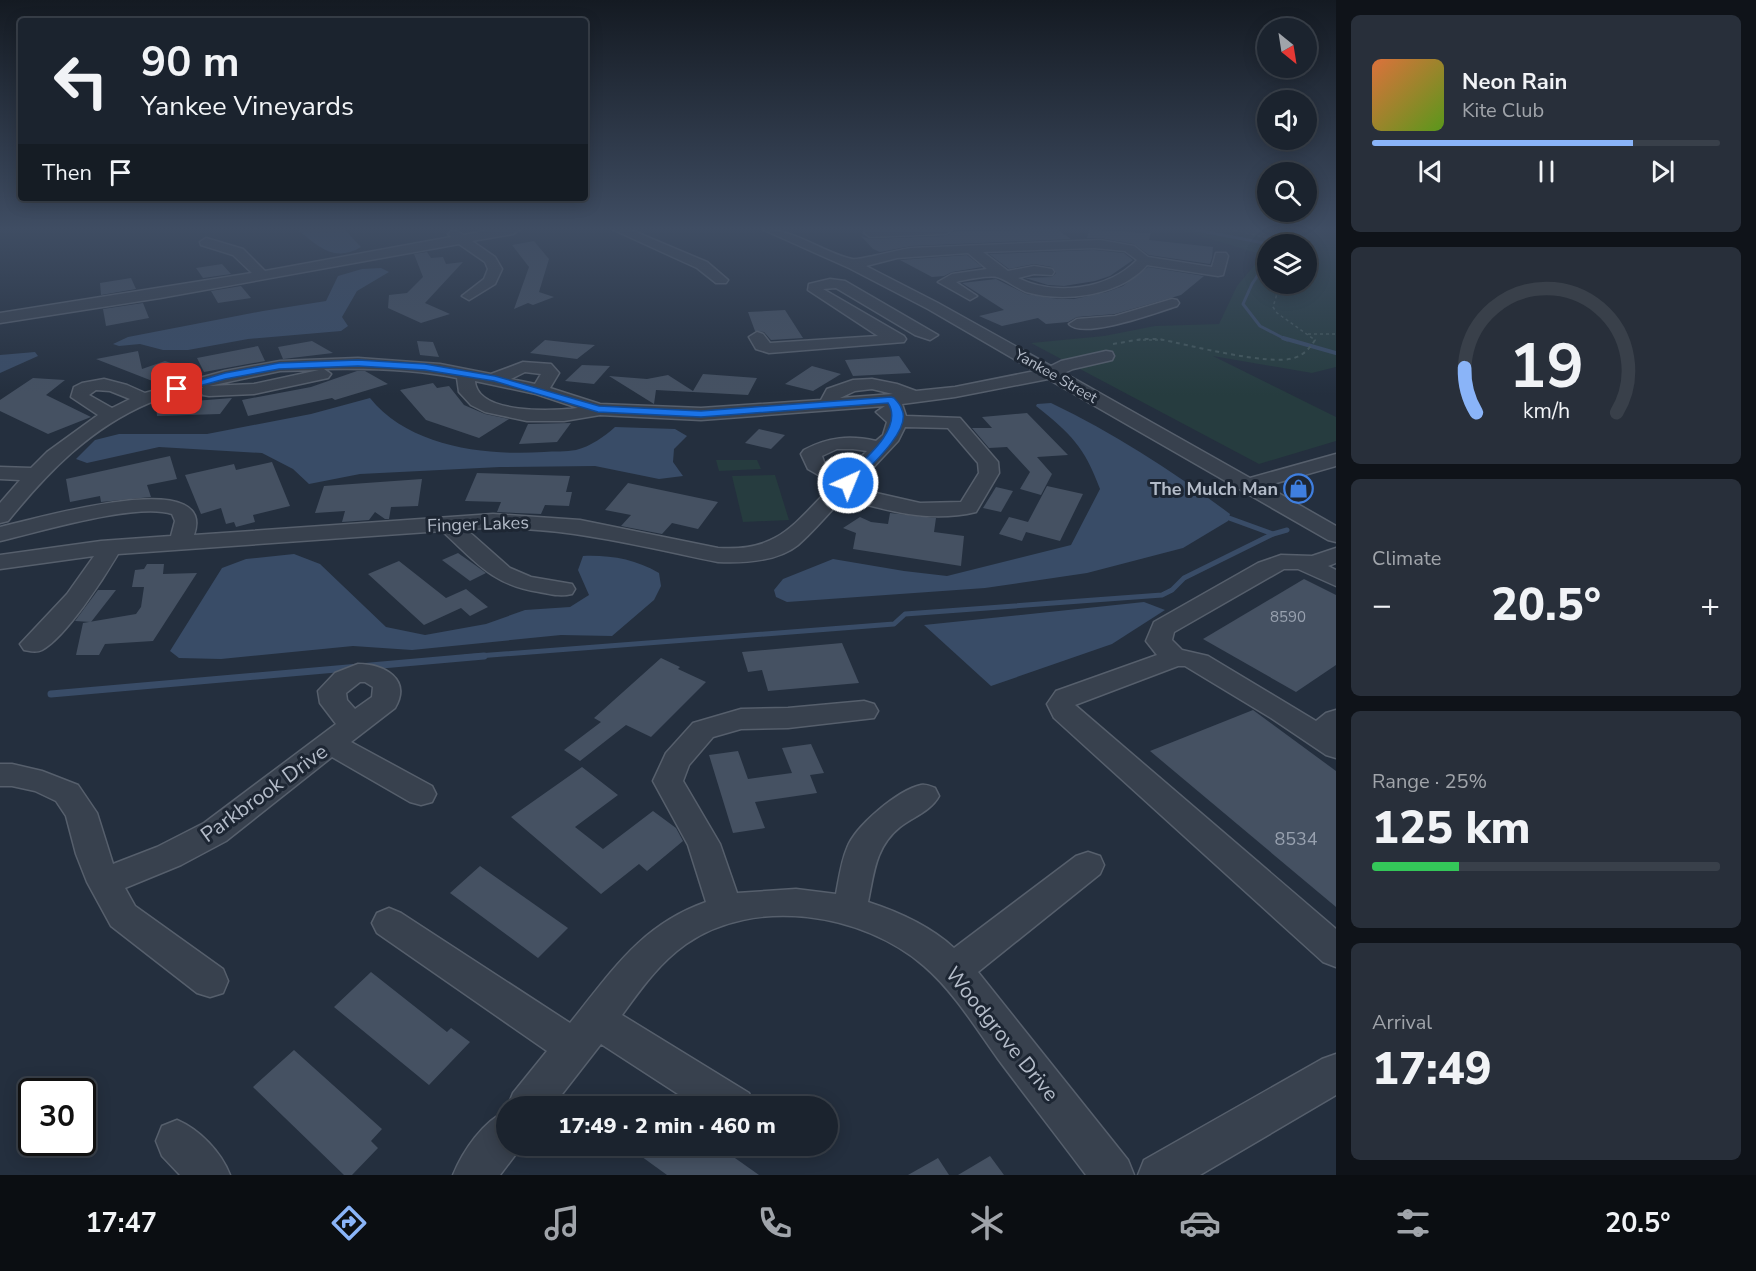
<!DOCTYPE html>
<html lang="en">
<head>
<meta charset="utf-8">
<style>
	body { margin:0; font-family:"Nunito Sans",sans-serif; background:#282f3a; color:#f1f3f6; height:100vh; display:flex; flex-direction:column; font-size:22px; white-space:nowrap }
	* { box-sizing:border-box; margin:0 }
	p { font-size:20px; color:#a0a4aa }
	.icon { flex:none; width:33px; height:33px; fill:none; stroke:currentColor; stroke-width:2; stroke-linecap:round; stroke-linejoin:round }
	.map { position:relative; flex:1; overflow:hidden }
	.details { display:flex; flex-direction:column; gap:15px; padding:15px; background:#0f1319; width:420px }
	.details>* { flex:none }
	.guide { position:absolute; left:18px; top:18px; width:570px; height:183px; border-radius:6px; box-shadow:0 3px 15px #0003,0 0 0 2px #39404a; background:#1b232e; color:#f1f3f6; overflow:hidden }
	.needle { width:39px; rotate:150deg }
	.controls { position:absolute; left:1257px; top:18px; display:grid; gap:12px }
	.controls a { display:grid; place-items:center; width:60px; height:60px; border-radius:50%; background:#1b232e; box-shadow:0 3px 15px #0003,0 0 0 2px #39404a; font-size:30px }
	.speed { position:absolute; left:18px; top:1078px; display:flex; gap:12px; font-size:30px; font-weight:700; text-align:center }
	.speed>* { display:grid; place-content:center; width:78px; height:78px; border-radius:50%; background:#1b232e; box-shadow:0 3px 15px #0003,0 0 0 2px #39404a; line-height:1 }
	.speed .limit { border:3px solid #111; border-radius:9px; background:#fff; color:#111 }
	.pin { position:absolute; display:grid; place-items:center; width:51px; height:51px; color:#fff; margin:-26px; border-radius:12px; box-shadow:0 3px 9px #0006 }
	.me { position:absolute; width:66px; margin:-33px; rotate:44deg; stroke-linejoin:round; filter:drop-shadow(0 0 4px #0008) }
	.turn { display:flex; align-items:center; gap:21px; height:126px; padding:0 24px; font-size:27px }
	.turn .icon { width:78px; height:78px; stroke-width:2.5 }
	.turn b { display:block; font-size:42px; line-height:51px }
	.then { display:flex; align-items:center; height:57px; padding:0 24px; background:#0003; gap:12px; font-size:22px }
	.big { font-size:45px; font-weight:800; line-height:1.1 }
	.details .widget { flex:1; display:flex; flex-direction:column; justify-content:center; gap:9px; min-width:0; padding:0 21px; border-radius:9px; background:#282f3a }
	.details .dial { align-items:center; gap:0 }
	.dial svg { height:156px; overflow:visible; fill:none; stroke:#39404a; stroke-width:7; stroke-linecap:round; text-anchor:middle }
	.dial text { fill:#f1f3f6; stroke:none }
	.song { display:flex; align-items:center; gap:18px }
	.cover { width:72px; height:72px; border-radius:9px; background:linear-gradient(135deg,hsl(20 70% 55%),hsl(90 70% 35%)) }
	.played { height:6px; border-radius:3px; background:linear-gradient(90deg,#8ab4f8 75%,#39404a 75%) }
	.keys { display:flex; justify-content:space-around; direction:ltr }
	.heat { display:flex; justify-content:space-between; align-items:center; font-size:33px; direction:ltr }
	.charge { height:9px; border-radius:4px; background:linear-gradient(90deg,#34c759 25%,#39404a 0) }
	.trip { position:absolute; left:496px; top:1096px; width:342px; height:60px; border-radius:30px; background:#1b232e; box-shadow:0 3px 15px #0003,0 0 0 2px #39404a; font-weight:800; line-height:60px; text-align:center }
	.dock { display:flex; height:96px; justify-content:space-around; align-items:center; background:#0b0e12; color:#a0a4aa }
	.dock .icon { width:42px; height:42px }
	.dock .active { color:#8ab4f8 }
	.dock b { font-size:27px; color:#f1f3f6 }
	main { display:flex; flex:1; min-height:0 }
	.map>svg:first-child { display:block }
</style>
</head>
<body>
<main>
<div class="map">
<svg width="1336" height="1175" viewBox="0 0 1336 1175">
	<rect width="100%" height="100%" fill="#242f3e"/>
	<g fill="#263c3f" fill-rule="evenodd">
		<path d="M1181,230h146l9,5v132l-24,6 -99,-17 123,61v24l-77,23 -228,-121 73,-7 51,-10 64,-2 18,-38 26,-31zM1268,244h38v40h-38z"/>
		<polygon points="716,460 757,460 761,469 719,471"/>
		<polygon points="775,475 789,520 743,522 732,476"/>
	</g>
	<g fill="#394c67">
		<path d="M298,230h47l16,17c-27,16 -43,-1 -63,-17z"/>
		<polygon points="381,268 389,272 357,291 342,317 348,326 341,331 248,339 188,350 163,350 140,344 119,346 113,344 128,337 263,311 326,301 338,276 362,269"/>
		<polygon points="35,352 38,356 0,373 0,355"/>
		<path d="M370,398c39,49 116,58 174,54 10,-1 22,0 32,-2 15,-4 28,-13 39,-23l60,2 12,7 -13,13 -1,13 10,14 -24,3 -64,-13 -95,1 -140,7 -51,10 -16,-15 -31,-16 -103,-6 -72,16 -11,-4 19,-19 24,-6h88l104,-20z"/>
		<path d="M1051,403c63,30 123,69 179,111l-2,7 -45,27 -96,25 -102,15 -198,14 -11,-5 -2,-7 9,-11 50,-20 71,12 43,5 124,-31 29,-56c-16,-43 -29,-55 -64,-83l1,-2z"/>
		<path d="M294,554l26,10 66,63 39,8 61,-11 39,-14 45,-3 19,-12 -11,-25 5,-14c27,-1 52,3 76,17l2,13 -7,14 -42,36 -51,-1 -149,15 -59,-4 -132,13 -42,-1 -9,-7 52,-83 24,-9z"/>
		<polygon points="1144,602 1165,610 1112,644 991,686 924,625"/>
	</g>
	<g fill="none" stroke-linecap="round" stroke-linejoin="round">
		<g stroke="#394c67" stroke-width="3">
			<polyline points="1196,230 1269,244"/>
			<polyline points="1268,260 1252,284 1243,304 1260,326 1287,340"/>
		</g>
		<polyline stroke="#394c67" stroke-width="4" points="1283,338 1336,353"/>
		<g stroke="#394c67" stroke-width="5">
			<polyline points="1229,518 1273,534"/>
			<polyline points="465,657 894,624 905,614 1162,595 1172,590 1184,578 1273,534 1287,530"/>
		</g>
		<polyline stroke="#394c67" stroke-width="7" points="51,694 484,656"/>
	</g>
	<g fill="#455162">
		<polygon points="1058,230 1071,239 911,246 880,252 873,249 861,236 870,239 946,236 953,232 968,231"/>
		<polygon points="1089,230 1151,233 1149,240 1213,247 1212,258 1210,264 1149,255 1134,244 1100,238 1087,238"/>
		<polygon points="534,241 549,259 539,292 554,297 533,305 528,303 514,309 529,267 512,245"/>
		<polygon points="1094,250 1124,253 1133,260 1110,276 1095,281 1064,286 1048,285 1025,278 1052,277 1056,273 1052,267 1034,264 1009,269 989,254"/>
		<polygon points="427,252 431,258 443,257 446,264 463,262 425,303 450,314 421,323 388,308 389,295 407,293 423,277 414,254"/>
		<polygon points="967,255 982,267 952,272 944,276 932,277 900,260"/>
		<polygon points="222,264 231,274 203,278 196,268"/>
		<polygon points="1148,267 1204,276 1181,295 1115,314 1077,317 1068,322 1046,324 1038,318 1002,326 979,316 1004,310 962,283 996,279 1026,294 1057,299 1074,299 1107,292 1123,286"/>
		<polygon points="131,278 136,289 101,295 100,283"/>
		<polygon points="241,286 251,298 218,303 211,291"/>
		<polygon points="143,303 149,318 106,326 103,309"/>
		<polygon points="785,310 803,338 771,340 764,332 755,331 748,312"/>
		<polygon points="545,340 572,343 595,345 577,359 530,353"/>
		<polygon points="312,341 333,353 283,359 278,347"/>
		<polygon points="417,341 433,342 439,357 420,355"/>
		<polygon points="258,346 265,361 204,372 197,358"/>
		<polygon points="138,351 142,369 165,361 201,373 155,382 96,359"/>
		<polygon points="899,356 911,373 853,376 845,360"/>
		<polygon points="582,365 610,366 594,384 565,381"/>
		<polygon points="812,366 841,374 813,391 785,384"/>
		<polygon points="357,371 365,371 388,384 335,400 332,398 248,416 242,400 311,387"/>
		<polygon points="703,374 757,378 748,395 656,390 654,404 609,376 647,379 668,375 693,391"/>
		<polygon points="33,378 65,380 46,395 91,417 48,434 0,411 0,400"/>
		<polygon points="433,383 437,388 449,386 464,405 485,414 509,419 479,438 426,420 400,390"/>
		<polygon points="232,398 220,414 157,416 156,404"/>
		<polygon points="1027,413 1068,455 1037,457 1052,474 1041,495 1020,489 1030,472 1007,447 989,448 972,428 992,428 982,417"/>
		<polygon points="571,423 557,442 519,444 528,424"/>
		<polygon points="759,429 785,435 771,449 745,443"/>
		<polygon points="170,456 177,479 147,485 151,497 101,502 100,496 70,502 66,479"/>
		<polygon points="272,462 290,506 253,515 255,522 236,527 234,522 226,524 221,508 201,514 185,475 234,464 236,470"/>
		<polygon points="477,473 570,476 566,492 572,492 569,506 545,505 541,514 516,513 497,512 501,502 465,501"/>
		<polygon points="422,479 418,506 391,507 389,519 385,519 375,512 369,520 342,522 345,511 315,513 324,486"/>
		<polygon points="628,483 718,502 698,529 672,523 662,534 621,526 631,515 605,510"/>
		<polygon points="1047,486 1083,494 1060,541 1026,532 1022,541 999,534 1009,517 1028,522"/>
		<polygon points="996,487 1013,491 1001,512 983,508"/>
		<polygon points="890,513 936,518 934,532 964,536 961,566 853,549 856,533 843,528 860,517 871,522 888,524"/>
		<polygon points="458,553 475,565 486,573 470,581 442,560"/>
		<polygon points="399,561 446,598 466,589 488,607 470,616 461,608 424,625 368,574"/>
		<polygon points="147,564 164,564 163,574 197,573 153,641 105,644 99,655 76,655 83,623 136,614 141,607 144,587 132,587 135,570 144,569"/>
		<polygon points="1304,579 1336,595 1336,665 1296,692 1203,639"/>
		<polygon points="98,590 116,590 91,622 75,621"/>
		<polygon points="842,643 859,683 768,691 762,670 748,672 742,652"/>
		<polygon points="661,658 680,667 678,669 706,682 651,737 626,725 580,761 564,750 601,722 594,718"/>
		<polygon points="1253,710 1336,771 1336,907 1150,751"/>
		<polygon points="811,744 824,773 810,775 817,793 755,802 765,828 733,833 709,755 738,751 748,779 792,773 782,748"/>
		<polygon points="582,767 618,795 575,827 603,849 653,811 676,828 683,841 647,871 639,864 601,894 511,817"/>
		<polygon points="480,866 568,928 538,958 450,893"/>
		<polygon points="371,972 447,1032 451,1028 470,1042 429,1085 334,1007"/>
		<polygon points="294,1050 382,1129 371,1141 378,1148 352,1175 344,1175 253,1087"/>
		<polygon points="627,1146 718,1146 759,1175 667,1175"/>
		<polygon points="990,1156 1004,1175 958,1175"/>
		<polygon points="938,1158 949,1175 908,1175"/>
	</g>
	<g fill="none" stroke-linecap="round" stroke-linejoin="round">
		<defs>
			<g id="minor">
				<polygon points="454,230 464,235 490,230 519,230 513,234 472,241 495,257 502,269 495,284 469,300 462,296 484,279 488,269 485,262 459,244 160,298 0,323 0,313 252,273 233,255 201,245 200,242 206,238 243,249 265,271 451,237 448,234"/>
				<polygon points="614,230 631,230 707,262 728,280 726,283 716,283 697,268"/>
				<path d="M764,230c34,0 57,22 88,29 6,2 48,-10 59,-11l189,-8 34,6 14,11 64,10 4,-14h10l2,3 -5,19 -5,1 -71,-11c-27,31 -83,38 -121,27 -10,-4 -19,-12 -29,-15 -7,-2 -34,3 -41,5l21,14 -7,4 -32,-18 14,-8 35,-5 -19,-16 -71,5 -31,8 72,37 113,63 10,-5 45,-10 6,1 2,4 -2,4 -39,9 -9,4 186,105 86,-24v12l-70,20 70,40v16l-8,-2 -280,-161 -93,18 -53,7 4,12 54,2 38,44 1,11 -23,39c-46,11 -89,-1 -133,-14 -14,15 -29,33 -45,47 -21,17 -55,18 -80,17 -83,-17 -166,-39 -252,-33l44,39 21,9 41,7 3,5 -3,5c-12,3 -22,0 -33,-2 -47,-7 -64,-31 -97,-61l-324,23c-14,24 -52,83 -76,96 -6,3 -12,1 -18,0l-4,-6 47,-50 27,-38 -94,13v-14l101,-14 70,-5 4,-15 -3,-7c-35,-12 -133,18 -172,27v-14c29,-6 219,-64 194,8l299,-21 87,6 138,28c62,4 76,-25 116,-64l-26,-15 -7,-15 3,-4c24,-13 46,-15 72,-9l7,-6 4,-13 -11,-10 9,-6 -184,14 -101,-5 -36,6h-37l-42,-9 -14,-7 -12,-13 -2,-14c-43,-9 -89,-10 -133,-9l7,5 -3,4 -74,16 -45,2 -6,-1 -3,-4 3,-4c-18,5 -37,9 -54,16 -59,25 -101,69 -141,118l-8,2v-20l20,-23 -20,-1v-12l31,1 16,-16 51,-37 -27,-18 3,-10 8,-4 22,-4 23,6 18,8 80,-22 55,-10 78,-3 82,6 51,10 32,-12 28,2 8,9 -9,15 50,16 101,4 120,-8 6,-11 26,-9 19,-1 25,5 19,7 39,-4 80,-16 -107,-62 -79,-41zM1094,248l31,3 12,9c-29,30 -83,36 -119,18l16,-4 18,1 2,-3 -2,-3 -18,-3 -26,5 -25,-19zM319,370l-65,14 -45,2 71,-15zM525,372l16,2 -6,10 -24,-5zM475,381l61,13 42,14c-24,3 -101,7 -103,-27zM872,389l21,5 -53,4 15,-7zM96,390l14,1 20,8 -18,9 -23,-13zM905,427l43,1 30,35 1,10 -18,29 -41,1 -66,-15 44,-47zM853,449l14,2 -23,22 -20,-11 -2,-6 15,-7z"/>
				<polygon points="866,230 952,230 946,234 870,237 864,233"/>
				<polygon points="830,279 845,281 938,335 930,340 915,335 836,288 823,289 904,336 906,339 904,342 769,353 756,349 749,337 757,332 763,334 770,343 878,336 808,290 809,284"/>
				<path d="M1172,299l5,1 2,3 -2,3c-19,6 -94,34 -108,18l8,-5 38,-3z"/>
				<polygon points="1336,548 1336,563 1328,566 1336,570 1336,586 1298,569 1284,569 1174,632 1172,640 1182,650 1208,656 1316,721 1326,713 1336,710 1336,758 1326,755 1271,718 1185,666 1178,666 1075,705 1336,929 1336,967 1323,962 1054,718 1047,704 1056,691 1157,655 1146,641 1154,622 1258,563 1281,555 1312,556"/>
				<path d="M358,664c26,0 54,15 37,44l-44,34 81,44 4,8 -4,8 -11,3 -11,-3 -78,-45 -106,84 -45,24 -56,23 10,18 88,63 5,12 -5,12 -13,4 -13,-4 -86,-67 -24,-44 -11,-28 -10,-38 -10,-15 -21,-10 -23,-5h-12v-22h12l30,7 36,14 19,28 16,51 44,-17 47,-24 132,-99 -16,-21 -2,-12 17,-18zM360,682h5l8,5 -1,10 -17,12 -8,-9 -1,-7z"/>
				<path d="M864,701l10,3 4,7 -4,7 -86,10 -47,1 -28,8 -24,28 -6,16 37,63 17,49 59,-4 40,5c3,-15 5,-32 11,-46 8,-22 51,-58 74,-63 5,-1 9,1 14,3l4,8c-8,15 -26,21 -39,31 -25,20 -26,47 -32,75 31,10 62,24 86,46l122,-92 12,-4 12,4 4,9 -4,9 -122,98 150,188 6,15h-48c-29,-39 -59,-77 -88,-116 -23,-32 -44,-67 -74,-93 -61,-53 -170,-70 -238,-22 -27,19 -45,45 -64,71l127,78 6,14h-57l-97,-63 -49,63 -45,1 6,-15 34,-42 -170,-118 -5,-10 5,-10 12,-5 12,5 169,110c42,-52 71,-98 136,-121l-18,-57 -35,-64 13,-28 27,-30 48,-14 47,-1z"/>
				<polygon points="1336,1054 1336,1095 1200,1175 1138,1175 1144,1160 1322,1059"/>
				<path d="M507,1111v35h15l-22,29h-47c10,-24 30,-54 54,-64z"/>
				<path d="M177,1120c23,10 44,32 53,55h-50l-18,-19 -6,-15 6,-15z"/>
			</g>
		</defs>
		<use href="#minor" stroke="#565f6c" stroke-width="3"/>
		<g stroke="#44595c" stroke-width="1.5" stroke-dasharray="3 3" stroke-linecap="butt">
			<polyline points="1234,230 1294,244"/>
			<polyline points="1283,240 1303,236 1303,232 1308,230"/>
			<polyline points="1280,284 1273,307 1277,313 1315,340"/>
			<polyline points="1308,334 1336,334"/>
			<polyline points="1137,340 1164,340"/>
		</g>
		<path stroke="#44595c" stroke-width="2" stroke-dasharray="4 4" stroke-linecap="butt" d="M1113,344l29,-5h17c30,6 109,27 135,19 10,-3 16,-10 21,-18l-2,-2"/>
		<use href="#minor" fill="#38414e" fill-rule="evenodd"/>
	</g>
	<linearGradient id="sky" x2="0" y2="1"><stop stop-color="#141a22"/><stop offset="0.58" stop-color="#3f4d63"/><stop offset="1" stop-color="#3f4d63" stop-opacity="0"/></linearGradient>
	<rect width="1336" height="395" fill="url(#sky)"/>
	<path fill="#1a73e8" stroke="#114b97" stroke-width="1.5" d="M358,360l67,4 70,12 104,30 102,5 190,-14 3,1c3,3 7,8 8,12 10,21 -37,61 -50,75l-4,1 -6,-3 1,-3c17,-17 62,-51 45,-77l-187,14 -103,-5 -104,-31 -69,-11 -67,-4 -79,3 -54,10 -48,13 -5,-3 53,-16 54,-10z"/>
	<defs>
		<symbol id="shop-ring" viewBox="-11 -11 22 22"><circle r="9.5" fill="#1d2633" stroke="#3f7fe0" stroke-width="1.5"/><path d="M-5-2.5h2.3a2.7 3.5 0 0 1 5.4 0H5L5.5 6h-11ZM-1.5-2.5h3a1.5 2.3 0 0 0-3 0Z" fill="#3f7fe0"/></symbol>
	</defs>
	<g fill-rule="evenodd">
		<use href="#shop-ring" x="1282" y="472" width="33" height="33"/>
	</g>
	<g text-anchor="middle" stroke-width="6" stroke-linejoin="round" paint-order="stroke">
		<g font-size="15" fill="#b4bcc9" stroke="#1d2633">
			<text transform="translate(1056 376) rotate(30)" y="5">Yankee Street</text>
		</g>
		<g font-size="15" fill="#98a1af">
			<text x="1288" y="622">8590</text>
		</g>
		<g font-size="18" font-weight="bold" fill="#b4bcc9" stroke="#1d2633" text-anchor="end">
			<text x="1278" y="495">The Mulch Man</text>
		</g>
		<g font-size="18" fill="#b4bcc9" stroke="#1d2633">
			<text transform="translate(478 524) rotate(-2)" y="6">Finger Lakes</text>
		</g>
		<g font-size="18" fill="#98a1af">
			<text x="1296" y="845">8534</text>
		</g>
		<g font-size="21" fill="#b4bcc9" stroke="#1d2633">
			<text transform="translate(264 793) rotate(-36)" y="7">Parkbrook Drive</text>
			<text transform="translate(1002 1034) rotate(51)" y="7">Woodgrove Drive</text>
		</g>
	</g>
</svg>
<div class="controls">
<a><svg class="needle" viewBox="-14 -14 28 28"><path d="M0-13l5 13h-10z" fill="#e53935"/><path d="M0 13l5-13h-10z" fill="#a0a4aa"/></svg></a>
<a><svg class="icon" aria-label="sound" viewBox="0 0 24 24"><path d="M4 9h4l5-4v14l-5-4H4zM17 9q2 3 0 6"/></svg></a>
<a><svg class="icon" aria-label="search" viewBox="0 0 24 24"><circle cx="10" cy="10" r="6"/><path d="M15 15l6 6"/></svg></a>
<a><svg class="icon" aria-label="layers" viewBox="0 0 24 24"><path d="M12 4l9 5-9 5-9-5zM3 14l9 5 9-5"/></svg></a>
</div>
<div class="speed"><div class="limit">30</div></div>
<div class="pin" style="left:177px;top:389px;background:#d93025"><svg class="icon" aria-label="arrive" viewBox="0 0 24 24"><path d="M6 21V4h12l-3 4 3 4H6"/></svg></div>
<svg class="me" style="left:848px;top:483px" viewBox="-20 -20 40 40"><circle r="17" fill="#1a73e8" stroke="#fff" stroke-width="3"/><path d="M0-11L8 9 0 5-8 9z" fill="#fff"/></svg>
<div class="trip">17:49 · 2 min · 460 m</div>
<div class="guide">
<div class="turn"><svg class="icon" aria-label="left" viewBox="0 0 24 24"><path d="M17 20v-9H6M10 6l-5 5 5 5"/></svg><div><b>90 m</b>Yankee Vineyards</div></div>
<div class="then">Then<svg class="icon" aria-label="arrive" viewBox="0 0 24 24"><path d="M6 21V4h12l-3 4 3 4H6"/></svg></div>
</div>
</div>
<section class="details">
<div class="widget">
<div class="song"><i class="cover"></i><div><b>Neon Rain</b><p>Kite Club</p></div></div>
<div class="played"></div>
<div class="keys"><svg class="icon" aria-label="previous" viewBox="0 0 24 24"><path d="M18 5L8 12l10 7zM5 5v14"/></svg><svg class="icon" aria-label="pause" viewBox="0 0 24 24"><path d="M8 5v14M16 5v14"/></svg><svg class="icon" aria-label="next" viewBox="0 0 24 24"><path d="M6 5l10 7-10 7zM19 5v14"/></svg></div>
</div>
<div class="widget dial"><svg viewBox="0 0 100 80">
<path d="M14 69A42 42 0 1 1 86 69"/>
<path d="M14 69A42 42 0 0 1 8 46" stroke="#8ab4f8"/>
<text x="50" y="56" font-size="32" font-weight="700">19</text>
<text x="50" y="72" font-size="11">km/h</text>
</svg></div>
<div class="widget"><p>Climate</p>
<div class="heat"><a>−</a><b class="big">20.5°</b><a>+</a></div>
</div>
<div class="widget"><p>Range · 25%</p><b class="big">125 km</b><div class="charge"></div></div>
<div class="widget"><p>Arrival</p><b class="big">17:49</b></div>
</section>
</main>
<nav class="dock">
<b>17:47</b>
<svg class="icon active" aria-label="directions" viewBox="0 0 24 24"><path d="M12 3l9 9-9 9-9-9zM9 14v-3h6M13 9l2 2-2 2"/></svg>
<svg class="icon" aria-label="music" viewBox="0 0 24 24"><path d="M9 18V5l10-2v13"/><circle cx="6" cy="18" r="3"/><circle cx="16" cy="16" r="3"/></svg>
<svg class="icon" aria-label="phone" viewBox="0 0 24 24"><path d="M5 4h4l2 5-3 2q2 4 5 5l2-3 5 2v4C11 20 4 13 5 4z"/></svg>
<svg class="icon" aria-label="climate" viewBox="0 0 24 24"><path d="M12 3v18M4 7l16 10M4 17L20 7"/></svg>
<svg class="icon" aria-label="car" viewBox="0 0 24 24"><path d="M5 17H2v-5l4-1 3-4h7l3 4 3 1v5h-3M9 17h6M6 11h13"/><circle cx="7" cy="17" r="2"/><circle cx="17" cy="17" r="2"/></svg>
<svg class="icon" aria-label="filters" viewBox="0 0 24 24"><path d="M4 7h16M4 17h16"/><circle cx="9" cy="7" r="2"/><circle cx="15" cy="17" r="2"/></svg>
<b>20.5°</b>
</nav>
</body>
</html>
